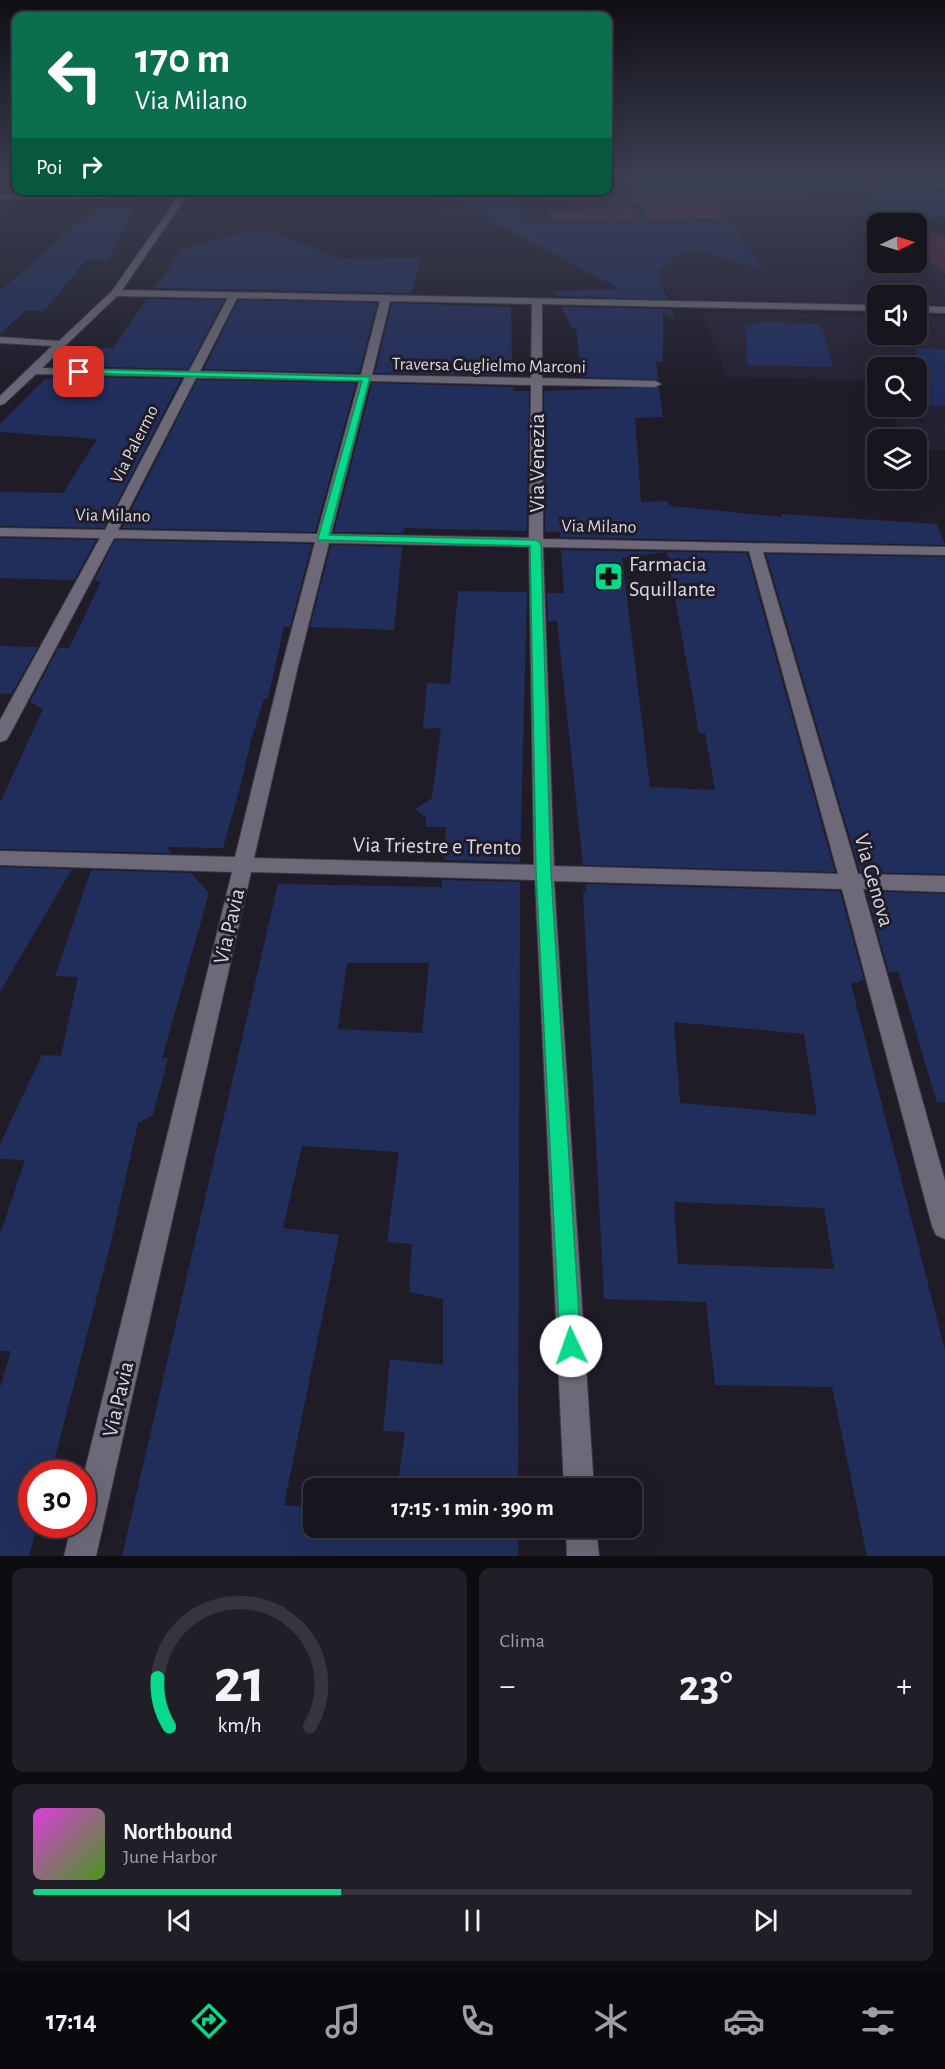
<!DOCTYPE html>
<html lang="it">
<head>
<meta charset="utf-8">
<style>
	body { margin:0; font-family:"Alegreya Sans",sans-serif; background:#201e27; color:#f1f3f6; height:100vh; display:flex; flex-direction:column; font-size:22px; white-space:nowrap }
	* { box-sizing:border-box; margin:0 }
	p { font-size:20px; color:#9e9fa4 }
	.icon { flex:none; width:33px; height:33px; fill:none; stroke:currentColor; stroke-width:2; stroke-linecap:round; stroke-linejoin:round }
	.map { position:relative; height:1556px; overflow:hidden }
	.details { display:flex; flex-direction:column; gap:12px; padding:12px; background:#0d0c10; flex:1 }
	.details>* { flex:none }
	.banner { position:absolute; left:12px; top:12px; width:600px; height:183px; border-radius:12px; box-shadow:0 6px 24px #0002,0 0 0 2px #36343c; background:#0b6e4f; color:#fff; overflow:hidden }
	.needle { width:39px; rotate:86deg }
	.controls { position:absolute; left:867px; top:213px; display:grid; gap:12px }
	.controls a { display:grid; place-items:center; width:60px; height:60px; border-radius:12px; background:#17151e; box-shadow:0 6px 24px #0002,0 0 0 2px #36343c; font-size:30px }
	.speed { position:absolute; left:18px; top:1460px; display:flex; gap:12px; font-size:30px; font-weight:700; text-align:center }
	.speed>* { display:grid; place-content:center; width:78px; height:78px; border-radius:50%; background:#17151e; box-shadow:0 6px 24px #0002,0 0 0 2px #36343c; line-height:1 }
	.speed .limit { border:9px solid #d22; background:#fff; color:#111 }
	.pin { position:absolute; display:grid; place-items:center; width:51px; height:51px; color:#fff; margin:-26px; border-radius:12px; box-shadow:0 3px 9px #0006 }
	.me { position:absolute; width:66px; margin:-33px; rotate:357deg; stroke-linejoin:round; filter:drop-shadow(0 0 4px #0008) }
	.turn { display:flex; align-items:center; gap:21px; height:126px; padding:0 24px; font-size:27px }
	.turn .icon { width:78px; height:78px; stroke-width:2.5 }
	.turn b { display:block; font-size:42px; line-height:51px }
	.then { display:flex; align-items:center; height:57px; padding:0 24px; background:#0003; gap:12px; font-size:22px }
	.big { font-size:45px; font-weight:700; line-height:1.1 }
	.details .tile { flex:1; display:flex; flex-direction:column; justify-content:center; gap:9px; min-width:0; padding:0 21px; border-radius:12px; background:#201e27 }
	.details .dial { align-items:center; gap:0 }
	.dial svg { height:156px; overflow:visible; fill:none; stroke:#36343c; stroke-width:7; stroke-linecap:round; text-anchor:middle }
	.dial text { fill:#f1f3f6; stroke:none }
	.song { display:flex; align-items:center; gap:18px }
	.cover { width:72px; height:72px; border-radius:9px; background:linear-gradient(135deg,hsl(300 70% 55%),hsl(100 70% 35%)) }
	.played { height:6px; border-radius:3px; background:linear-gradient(90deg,#09d98b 35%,#36343c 35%) }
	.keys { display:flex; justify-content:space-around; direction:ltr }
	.heat { display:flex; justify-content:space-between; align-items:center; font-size:33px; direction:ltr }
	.details .tiles { flex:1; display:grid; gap:12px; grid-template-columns:1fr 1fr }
	.tile:last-child { grid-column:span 2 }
	.trip { position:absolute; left:303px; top:1478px; width:339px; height:60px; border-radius:12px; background:#17151e; box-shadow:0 6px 24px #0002,0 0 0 2px #36343c; font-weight:700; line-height:60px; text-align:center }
	.menu { display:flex; height:96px; justify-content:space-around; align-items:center; background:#09080c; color:#9e9fa4 }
	.menu .icon { width:42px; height:42px }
	.menu .active { color:#09d98b }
	.menu b { font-size:27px; color:#f1f3f6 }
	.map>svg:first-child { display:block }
</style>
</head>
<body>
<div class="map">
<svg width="945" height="1556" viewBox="0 0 945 1556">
	<rect width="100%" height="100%" fill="#1f1c28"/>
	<g fill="#262133">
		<polygon points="841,188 884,223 878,224 878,262 916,262 917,251 945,274 945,303 917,303 916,296 878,296 877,303 673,300 666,288 636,285 590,275 478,217 433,216 434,193"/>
		<polygon points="702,312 877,315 878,334 916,334 917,316 945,317 945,451 917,449 916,440 903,439 892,407 916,406 916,368 878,368 877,380 727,377"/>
	</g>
	<g fill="#56263d">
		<polygon points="807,193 812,199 636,201 733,201 716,202 725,218 647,219 640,203 631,204 629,201 614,201 614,204 544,204 607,201 544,202 542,196"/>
		<polygon points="631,207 637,220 553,221 548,208"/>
		<polygon points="939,233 945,237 945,274 917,251 917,234"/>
	</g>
	<g fill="#212e5c" fill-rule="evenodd">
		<polygon points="891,188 945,189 945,217 908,217 905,214 830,212"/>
		<polygon points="517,193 526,224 732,222 762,269 701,252 681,252 657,272 667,299 556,296 553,291 620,289 444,194"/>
		<polygon points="136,205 108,261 86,260 44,311 25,311 0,334 0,291 97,206"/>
		<polygon points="247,231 270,231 341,259 422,258 411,293 154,288 182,249"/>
		<polygon points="147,299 224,300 188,369 70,366 80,354 94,354 99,348 113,348"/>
		<polygon points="238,300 377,303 359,373 204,369"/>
		<polygon points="392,303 511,307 512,375 375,373"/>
		<polygon points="561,307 671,309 674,318 663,312 663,362 656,362 658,380 582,377 576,328 572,328"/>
		<polygon points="763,322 821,324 833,367 747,365 745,325"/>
		<polygon points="916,348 945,349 945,406 916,405"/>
		<polygon points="61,377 181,379 104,528 0,526 0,492 63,493 97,439 0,432 0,424 45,379 60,379"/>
		<polygon points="197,380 356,383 315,532 122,528"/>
		<polygon points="372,383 513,387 513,391 529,391 527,531 404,528 403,533 334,532"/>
		<polygon points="659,387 663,417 635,418 641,502 667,501 671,506 782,517 781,514 937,524 945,545 560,537 560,532 545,532 544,391"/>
		<polygon points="0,538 96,540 74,580 0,578"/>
		<polygon points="115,540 312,544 290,627 284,627 268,698 264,699 251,740 241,784 223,848 166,847 172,853 0,849 0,803 43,709 30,702 58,648 69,648 78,630 101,581 94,581"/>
		<polygon points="331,545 402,547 394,630 310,627"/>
		<polygon points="561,550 666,552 622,558 650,787 715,790 705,733 699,733 667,552 747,553 835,872 583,865 557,621 548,621 547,593 564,593"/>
		<polygon points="766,554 945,557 945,874 860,872"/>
		<polygon points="458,591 527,592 520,862 444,860 446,827 426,827 426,818 415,809 432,798 441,728 423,729 427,683 450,684"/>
		<polygon points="0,646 38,647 12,693 0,694"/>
		<polygon points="0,867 72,869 0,992"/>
		<polygon points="91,870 191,873 209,893 162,1058 168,1058 153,1115 138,1123 111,1242 51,1473 32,1473 32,1524 38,1524 29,1556 0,1556 0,1388 11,1351 0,1351 0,1235 25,1160 0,1159 0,1144 42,1055 61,1056 78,977 55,976"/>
		<path d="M442,880l78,2 -2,606h-121l8,-56 -22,-1 7,-72 53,6v-66l-34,-7 3,-48 -25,-2 12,-90 -97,-6 -19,82 56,7 -55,270 30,2v20h204v29h-396l156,-672 164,3zM347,963h82l-7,70 -84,-4z"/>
		<path d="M585,884l255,7 24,89 -13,4 94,366v206h-78l-35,-169 -117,-2 -9,-83 -102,-3 -21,-407h3zM674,1022l130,12 13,81 -137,-12zM674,1202l150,6 10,61 -156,-5z"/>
		<polygon points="866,891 945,894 945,1102 937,1103 898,971 889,973"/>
	</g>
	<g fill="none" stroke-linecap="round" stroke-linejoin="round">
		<defs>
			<g id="minor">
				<polygon points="849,177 945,183 945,187 881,185"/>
				<path d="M183,190h8l-69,100 756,15v6l-336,-7v74l113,3 6,3 -6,3 -113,-2 1,154 402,8v8l-182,-3 95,322 87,2v16l-82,-3 82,292v58l-9,-4 -4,-9 -90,-337 -288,-8 40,607h-30l-29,-608 -284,-8 -155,684h-32l8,-32h10v-42l150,-610 -232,-7v-14l235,6 47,-191 33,-124 -201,-4 -105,198 -3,4 -6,2v-22l100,-182 -100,-2v-8l105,2 80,-153 -149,-3 -32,30 -4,1v-9l52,-50 -52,-3v-6l59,4 53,-50 66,-94 -178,2v-4l181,-2zM117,296l111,2 -39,73 -147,-3zM237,298l143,3 -19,74 -161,-4zM390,301l142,3 -1,74 -159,-3zM196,378l163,3 -42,153 -199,-4zM370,381l161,4 -2,153 -198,-4zM329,543l200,4 5,318 -280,-7 44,-192zM543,547l206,4 89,323 -284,-8z"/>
				<polygon points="916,306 945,307 945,313 916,312"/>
				<polygon points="566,1527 596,1527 599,1556 567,1556"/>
			</g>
		</defs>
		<use href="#minor" stroke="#3b3942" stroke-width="2"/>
		<use href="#minor" fill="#6d6978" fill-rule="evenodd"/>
	</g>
	<linearGradient id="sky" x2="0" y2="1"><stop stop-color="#110f16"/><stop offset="0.45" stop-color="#3c4053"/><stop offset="1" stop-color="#3c4053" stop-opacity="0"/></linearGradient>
	<rect width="945" height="395" fill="url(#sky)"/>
	<polygon fill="#09d98b" stroke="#068d5a" stroke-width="1.5" points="79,369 370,377 329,535 536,540 541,543 551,872 581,1346 578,1353 571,1356 563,1353 560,1346 536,872 530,546 319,540 318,538 362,381 76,373 75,372"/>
	<defs>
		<symbol id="pharmacy-square" viewBox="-11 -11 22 22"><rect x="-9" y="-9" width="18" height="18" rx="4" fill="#09d98b" stroke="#1f1c28"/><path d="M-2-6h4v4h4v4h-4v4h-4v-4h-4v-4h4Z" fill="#111"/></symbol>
	</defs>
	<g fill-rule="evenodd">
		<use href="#pharmacy-square" x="592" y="560" width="33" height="33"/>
	</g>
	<g text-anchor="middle" stroke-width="6" stroke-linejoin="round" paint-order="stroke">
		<g font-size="18" fill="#dbd9e1" stroke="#1f1c28">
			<text transform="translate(489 365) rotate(1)" y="6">Traversa Guglielmo Marconi</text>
			<text transform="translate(134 444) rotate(-63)" y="6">Via Palermo</text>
			<text transform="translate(113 515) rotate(1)" y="6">Via Milano</text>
			<text transform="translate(599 526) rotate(1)" y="6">Via Milano</text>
		</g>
		<g font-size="22" fill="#dbd9e1" stroke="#1f1c28">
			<text transform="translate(536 463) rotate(-90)" y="8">Via Venezia</text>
			<text transform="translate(437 845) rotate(1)" y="8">Via Triestre e Trento</text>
			<text transform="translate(875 880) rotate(74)" y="8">Via Genova</text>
			<text transform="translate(228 926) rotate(-77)" y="8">Via Pavia</text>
			<text transform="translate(117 1399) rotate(-77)" y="8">Via Pavia</text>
		</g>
		<g font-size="22" fill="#dbd9e1" stroke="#1f1c28" text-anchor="start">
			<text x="629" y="571">Farmacia<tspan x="629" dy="25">Squillante</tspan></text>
		</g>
	</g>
</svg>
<div class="controls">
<a><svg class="needle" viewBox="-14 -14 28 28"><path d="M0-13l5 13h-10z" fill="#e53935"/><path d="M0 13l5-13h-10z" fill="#9e9fa4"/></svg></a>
<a><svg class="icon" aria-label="sound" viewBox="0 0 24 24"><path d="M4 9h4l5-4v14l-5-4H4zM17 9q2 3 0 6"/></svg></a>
<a><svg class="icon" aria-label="search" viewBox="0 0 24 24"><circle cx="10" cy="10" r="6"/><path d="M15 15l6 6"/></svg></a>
<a><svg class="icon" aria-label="layers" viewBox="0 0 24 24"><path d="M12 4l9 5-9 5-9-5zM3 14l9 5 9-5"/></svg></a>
</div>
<div class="speed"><div class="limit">30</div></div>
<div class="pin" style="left:79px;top:372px;background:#d93025"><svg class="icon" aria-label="arrive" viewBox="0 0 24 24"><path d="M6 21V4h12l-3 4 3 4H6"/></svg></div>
<svg class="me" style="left:571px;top:1346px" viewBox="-20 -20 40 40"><circle r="19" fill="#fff"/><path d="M0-13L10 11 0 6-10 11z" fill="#09d98b"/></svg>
<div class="trip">17:15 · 1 min · 390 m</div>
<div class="banner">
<div class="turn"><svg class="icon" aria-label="left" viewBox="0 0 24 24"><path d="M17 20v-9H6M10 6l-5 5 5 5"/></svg><div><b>170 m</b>Via Milano</div></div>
<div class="then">Poi<svg class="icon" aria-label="right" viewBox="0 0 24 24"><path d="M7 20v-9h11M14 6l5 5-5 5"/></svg></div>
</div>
</div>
<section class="details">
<div class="tiles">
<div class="tile dial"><svg viewBox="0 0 100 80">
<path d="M14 69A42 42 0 1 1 86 69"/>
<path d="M14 69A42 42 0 0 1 8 44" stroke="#09d98b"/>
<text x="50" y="56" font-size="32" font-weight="700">21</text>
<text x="50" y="72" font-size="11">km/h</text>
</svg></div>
<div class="tile"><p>Clima</p>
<div class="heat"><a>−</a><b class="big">23°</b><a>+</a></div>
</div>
<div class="tile">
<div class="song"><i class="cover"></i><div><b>Northbound</b><p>June Harbor</p></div></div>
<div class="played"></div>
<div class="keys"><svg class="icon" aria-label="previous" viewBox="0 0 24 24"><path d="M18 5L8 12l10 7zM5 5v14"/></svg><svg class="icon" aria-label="pause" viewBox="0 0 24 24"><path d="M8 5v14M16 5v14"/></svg><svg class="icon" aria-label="next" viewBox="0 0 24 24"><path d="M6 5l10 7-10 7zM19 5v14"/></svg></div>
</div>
</div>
</section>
<nav class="menu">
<b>17:14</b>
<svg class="icon active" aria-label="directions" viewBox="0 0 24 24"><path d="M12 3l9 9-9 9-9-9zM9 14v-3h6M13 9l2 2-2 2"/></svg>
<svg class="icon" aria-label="music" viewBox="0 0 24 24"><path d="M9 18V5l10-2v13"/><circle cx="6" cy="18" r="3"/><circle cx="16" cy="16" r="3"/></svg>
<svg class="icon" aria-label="phone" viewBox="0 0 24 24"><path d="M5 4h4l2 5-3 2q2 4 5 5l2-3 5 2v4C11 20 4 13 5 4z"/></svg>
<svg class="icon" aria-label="climate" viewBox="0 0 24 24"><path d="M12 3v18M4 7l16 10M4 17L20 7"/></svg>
<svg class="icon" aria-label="car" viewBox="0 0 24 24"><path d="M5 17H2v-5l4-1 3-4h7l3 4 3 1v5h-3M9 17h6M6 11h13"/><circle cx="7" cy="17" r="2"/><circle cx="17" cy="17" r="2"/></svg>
<svg class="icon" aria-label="filters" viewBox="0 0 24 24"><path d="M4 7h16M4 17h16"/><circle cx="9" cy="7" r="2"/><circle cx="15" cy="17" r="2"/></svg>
</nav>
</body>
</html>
